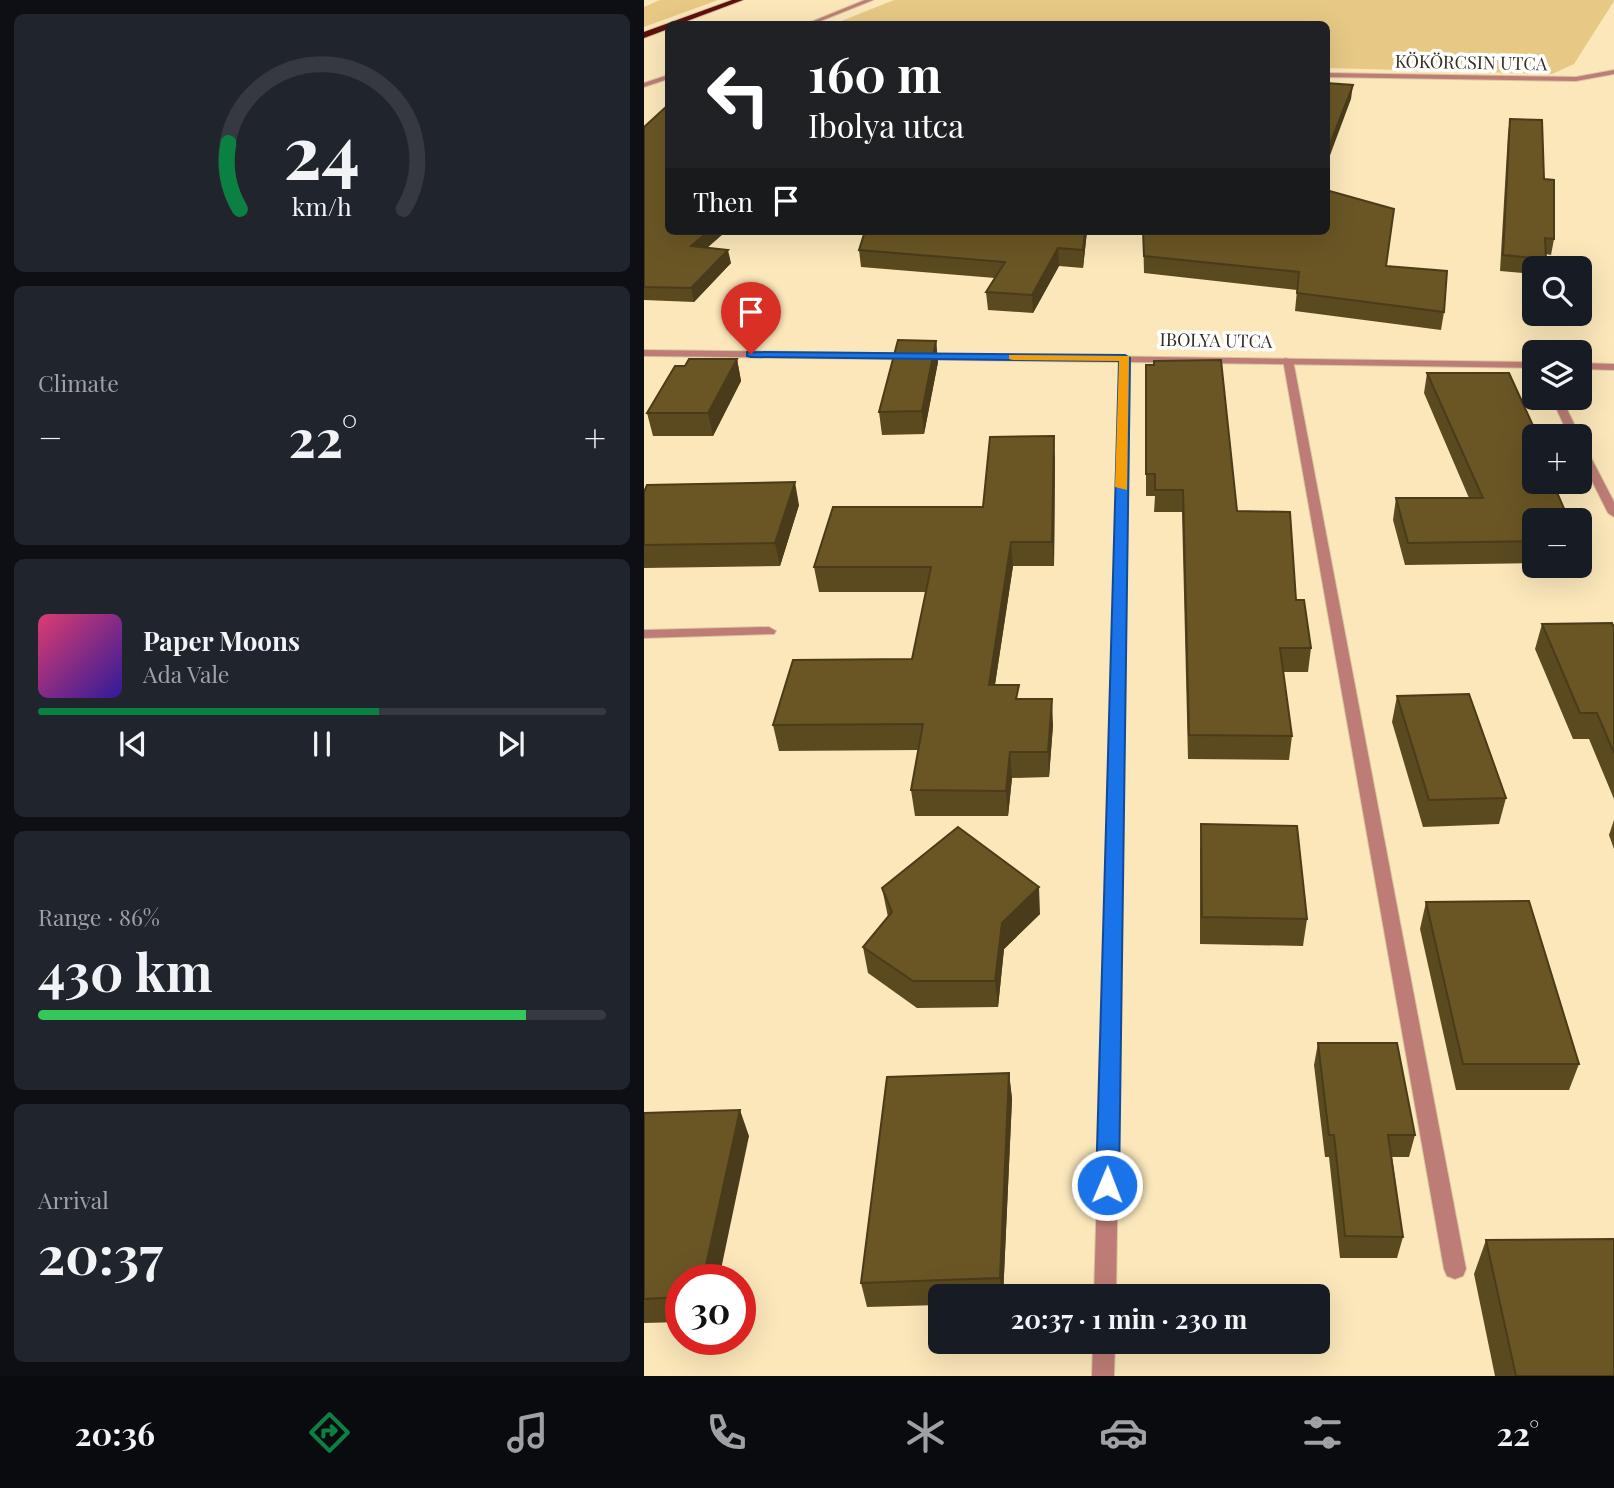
<!DOCTYPE html>
<html lang="en">
<head>
<meta charset="utf-8">
<style>
	body { margin:0; font-family:"Playfair Display",serif; background:#20242c; color:#f1f3f6; height:100vh; display:flex; flex-direction:column; font-size:26px; white-space:nowrap }
	* { box-sizing:border-box; margin:0 }
	p { font-size:23px; color:#9ea1a6 }
	.icon { flex:none; width:38px; height:38px; fill:none; stroke:currentColor; stroke-width:2; stroke-linecap:round; stroke-linejoin:round }
	.map { position:relative; flex:1; overflow:hidden }
	.panel { display:flex; flex-direction:column; gap:14px; padding:14px; background:#0d0f14; width:644px }
	.panel>* { flex:none }
	.top-card { position:absolute; left:21px; top:21px; width:665px; height:214px; border-radius:10px; box-shadow:0 7px 28px #0002; background:#202124; color:#fff; overflow:hidden }
	.buttons { position:absolute; left:878px; top:256px; display:grid; gap:14px }
	.buttons a { display:grid; place-items:center; width:70px; height:70px; border-radius:10px; background:#171b24; box-shadow:0 7px 28px #0002; font-size:35px }
	.speed { position:absolute; left:21px; top:1264px; display:flex; gap:14px; font-size:35px; font-weight:700; text-align:center }
	.speed>* { display:grid; place-content:center; width:91px; height:91px; border-radius:50%; background:#171b24; box-shadow:0 7px 28px #0002; line-height:1 }
	.speed .limit { border:10px solid #d22; background:#fff; color:#111 }
	.pin { position:absolute; display:grid; place-items:center; width:60px; height:60px; color:#fff; margin:-72px -30px; border-radius:50% 50% 50% 0; rotate:-45deg; box-shadow:0 0 7px #0007 }
	.pin .icon { rotate:45deg }
	.me { position:absolute; width:77px; margin:-38px; rotate:1deg; stroke-linejoin:round; filter:drop-shadow(0 0 5px #0008) }
	.turn { display:flex; align-items:center; gap:24px; height:147px; padding:0 28px; font-size:32px }
	.turn .icon { width:91px; height:91px; stroke-width:2.5 }
	.turn b { display:block; font-size:49px; line-height:60px }
	.then { display:flex; align-items:center; height:66px; padding:0 28px; background:#0003; gap:14px; font-size:26px }
	.big { font-size:52px; font-weight:700; line-height:1.1 }
	.panel .widget { flex:1; display:flex; flex-direction:column; justify-content:center; gap:10px; min-width:0; padding:0 24px; border-radius:10px; background:#20242c }
	.panel .dial { align-items:center; gap:0 }
	.dial svg { height:182px; overflow:visible; fill:none; stroke:#363941; stroke-width:7; stroke-linecap:round; text-anchor:middle }
	.dial text { fill:#f1f3f6; stroke:none }
	.song { display:flex; align-items:center; gap:21px }
	.cover { width:84px; height:84px; border-radius:10px; background:linear-gradient(135deg,hsl(340 70% 55%),hsl(250 70% 35%)) }
	.played { height:7px; border-radius:4px; background:linear-gradient(90deg,#0b8043 60%,#363941 60%) }
	.keys { display:flex; justify-content:space-around; direction:ltr }
	.heat { display:flex; justify-content:space-between; align-items:center; font-size:38px; direction:ltr }
	.charge { height:10px; border-radius:5px; background:linear-gradient(90deg,#34c759 86%,#363941 0) }
	.trip { position:absolute; left:284px; top:1284px; width:402px; height:70px; border-radius:10px; background:#171b24; box-shadow:0 7px 28px #0002; font-weight:700; line-height:70px; text-align:center }
	.tab-bar { display:flex; height:112px; justify-content:space-around; align-items:center; background:#090b0e; color:#9ea1a6 }
	.tab-bar .icon { width:49px; height:49px }
	.tab-bar .current { color:#0b8043 }
	.tab-bar b { font-size:32px; color:#f1f3f6 }
	main { display:flex; flex:1; min-height:0 }
	.map>svg:first-child { display:block }
</style>
</head>
<body>
<main>
<section class="panel">
<div class="widget dial"><svg viewBox="0 0 100 80">
<path d="M14 69A42 42 0 1 1 86 69"/>
<path d="M14 69A42 42 0 0 1 9 40" stroke="#0b8043"/>
<text x="50" y="56" font-size="32" font-weight="700">24</text>
<text x="50" y="72" font-size="11">km/h</text>
</svg></div>
<div class="widget"><p>Climate</p>
<div class="heat"><a>−</a><b class="big">22°</b><a>+</a></div>
</div>
<div class="widget">
<div class="song"><i class="cover"></i><div><b>Paper Moons</b><p>Ada Vale</p></div></div>
<div class="played"></div>
<div class="keys"><svg class="icon" aria-label="previous" viewBox="0 0 24 24"><path d="M18 5L8 12l10 7zM5 5v14"/></svg><svg class="icon" aria-label="pause" viewBox="0 0 24 24"><path d="M8 5v14M16 5v14"/></svg><svg class="icon" aria-label="next" viewBox="0 0 24 24"><path d="M6 5l10 7-10 7zM19 5v14"/></svg></div>
</div>
<div class="widget"><p>Range · 86%</p><b class="big">430 km</b><div class="charge"></div></div>
<div class="widget"><p>Arrival</p><b class="big">20:37</b></div>
</section>
<div class="map">
<svg width="970" height="1376" viewBox="0 0 970 1376">
	<rect width="100%" height="100%" fill="#fbe7ba"/>
	<g fill="#e7c985">
		<polygon points="16,0 74,0 0,27 0,7"/>
		<polygon points="250,0 970,0 970,1 930,64 908,74 683,68 682,24 190,24"/>
	</g>
	<g fill="none" stroke-linecap="round" stroke-linejoin="round">
		<defs>
			<polygon id="service" points="641,358 649,360 822,1269 819,1276 811,1279 803,1276 800,1269 639,360"/>
			<g id="minor">
				<polygon points="221,0 229,0 169,24 162,24"/>
				<polygon points="970,70 970,74 932,81 682,77 682,73 932,77"/>
				<polygon points="24,75 24,79 0,87 0,83"/>
				<polygon points="0,350 891,362 891,368 486,362 472,1297 450,1297 476,362 0,356"/>
				<polygon points="936,363 970,364 970,370 936,369"/>
				<polygon points="907,397 917,397 936,436 925,436"/>
				<polygon points="936,443 941,446 970,502 970,517 964,513 936,457"/>
				<polygon points="125,627 132,631 130,634 0,638 0,630"/>
				<polygon points="449,1342 471,1342 470,1376 448,1376"/>
			</g>
			<polygon id="motorway" points="88,0 99,0 35,24 24,24 24,29 0,38 0,32"/>
		</defs>
		<use href="#service" stroke="#d7c69e" stroke-width="2"/>
		<use href="#minor" stroke="#d7c69e" stroke-width="2"/>
		<use href="#motorway" stroke="#d7c69e" stroke-width="2"/>
		<use href="#service" fill="#bd7d76" fill-rule="evenodd"/>
		<use href="#minor" fill="#bd7d76" fill-rule="evenodd"/>
		<use href="#motorway" fill="#5c110f" fill-rule="evenodd"/>
	</g>
	<g fill="#5b4a20">
		<polygon points="866,119 900,179 910,239 907,255 902,254 900,268 891,268 891,274 856,271 864,133"/>
		<polygon points="0,127 24,231 80,231 80,233 63,248 87,263 50,302 0,300"/>
		<polygon points="443,231 439,268 415,266 389,313 344,310 342,292 351,278 217,267 215,250"/>
		<polygon points="499,231 742,266 800,312 797,330 651,311 653,290 500,273"/>
		<polygon points="292,341 294,362 280,434 238,435 235,412"/>
		<polygon points="93,359 97,381 69,436 9,436 3,413 41,366"/>
		<polygon points="502,365 593,511 652,600 667,648 664,672 639,672 648,736 645,760 544,759 538,512 510,512 511,496 502,496"/>
		<polygon points="783,373 891,430 889,439 891,563 761,565 749,520 752,498 825,498 780,393"/>
		<polygon points="411,459 410,566 369,566 351,685 375,699 409,725 405,777 368,778 364,816 271,816 267,790 274,750 135,751 129,725 268,659 282,592 175,592 170,567 339,507"/>
		<polygon points="0,492 155,505 136,566 0,568"/>
		<polygon points="898,624 970,627 970,799 945,739 929,739 891,649"/>
		<polygon points="753,696 862,798 855,824 779,827 748,722"/>
		<polygon points="970,820 970,849 965,835"/>
		<polygon points="557,824 663,919 659,946 556,944 556,851"/>
		<polygon points="238,888 396,914 360,949 354,1007 273,1008 224,973 219,947 244,917"/>
		<polygon points="782,902 935,1064 925,1090 812,1090 776,929"/>
		<polygon points="674,1043 771,1135 765,1157 748,1157 759,1237 753,1258 696,1258 685,1157 681,1157 670,1065"/>
		<polygon points="365,1073 368,1099 359,1297 296,1297 296,1305 223,1307 217,1283"/>
		<polygon points="0,1113 105,1136 37,1279 37,1322 0,1323"/>
		<polygon points="842,1240 970,1376 851,1376 830,1274"/>
	</g>
	<g fill="#4a3c1a">
		<polygon points="709,85 707,99 682,166 682,154"/>
		<polygon points="65,231 80,231 80,233 50,259 47,246"/>
		<polygon points="441,231 443,231 439,268 439,250"/>
		<polygon points="414,248 415,266 389,313 388,295"/>
		<polygon points="84,250 87,263 50,302 47,288"/>
		<polygon points="292,341 294,362 280,434 278,411"/>
		<polygon points="93,359 97,381 69,436 64,413"/>
		<polygon points="410,436 411,459 410,566 408,542"/>
		<polygon points="151,482 155,505 136,566 131,543"/>
		<polygon points="367,542 369,566 347,710 345,685"/>
		<polygon points="408,699 409,725 405,777 404,752"/>
		<polygon points="366,752 368,778 364,816 362,791"/>
		<polygon points="395,887 396,914 360,949 354,1007 351,981 358,923"/>
		<polygon points="365,1073 368,1099 359,1297 358,1297 356,1278"/>
		<polygon points="96,1110 105,1136 75,1279 59,1279"/>
	</g>
	<g fill="#6a5625" stroke="#4a3c1a" stroke-width="2">
		<polygon points="682,83 709,85 682,154"/>
		<polygon points="24,105 24,231 65,231 47,246 84,250 47,288 0,287 0,127"/>
		<polygon points="866,119 898,120 900,179 910,180 910,239 901,238 902,259 859,255"/>
		<polygon points="682,190 750,209 742,266 803,271 800,312 653,293 655,272 500,256 499,231 682,231"/>
		<polygon points="221,231 441,231 439,250 414,248 388,295 342,292 361,262 215,250"/>
		<polygon points="254,340 292,341 278,411 235,412"/>
		<polygon points="45,359 93,359 64,413 3,413 31,366 41,366"/>
		<polygon points="577,360 593,511 646,512 652,600 660,600 667,648 636,648 648,736 545,735 539,490 511,490 511,474 502,474 502,365 510,365 510,361"/>
		<polygon points="783,373 865,373 891,430 884,430 891,444 891,481 908,481 925,520 891,520 891,541 764,543 752,498 839,498"/>
		<polygon points="410,436 408,542 367,542 345,685 375,685 372,699 408,699 404,752 366,752 362,791 267,790 279,724 129,725 149,660 268,659 287,567 170,567 189,507 339,507 346,437"/>
		<polygon points="151,482 131,543 0,545 0,492 3,485"/>
		<polygon points="968,623 970,627 970,753 953,713 936,713 898,624"/>
		<polygon points="825,694 862,798 785,800 753,696"/>
		<polygon points="557,824 653,826 663,919 558,917"/>
		<polygon points="314,827 395,887 358,923 351,981 269,981 219,947 248,912 238,888"/>
		<polygon points="885,901 935,1064 819,1064 782,902"/>
		<polygon points="674,1043 753,1043 771,1135 744,1135 759,1237 701,1236 690,1135 685,1135"/>
		<polygon points="365,1073 356,1278 217,1283 243,1077"/>
		<polygon points="96,1110 59,1279 37,1279 37,1297 0,1299 0,1113"/>
		<polygon points="970,1239 970,1376 872,1376 842,1240"/>
	</g>
	<polygon fill="#1a73e8" stroke="#114b97" stroke-width="2" points="103,352 481,355 486,358 475,1185 471,1193 463,1196 455,1193 452,1185 475,361 107,357 103,356"/>
	<polygon fill="#f59e0b" points="365,355 485,356 483,490 471,487 475,361 369,360 365,359"/>
	<g text-anchor="middle" stroke-width="7" stroke-linejoin="round" paint-order="stroke">
		<g font-size="18" fill="#352d1c" stroke="#fff">
			<text transform="translate(827 63) rotate(1)" y="6">KÖKÖRCSIN UTCA</text>
			<text transform="translate(572 341) rotate(1)" y="6">IBOLYA UTCA</text>
		</g>
	</g>
</svg>
<div class="buttons">
<a><svg class="icon" aria-label="search" viewBox="0 0 24 24"><circle cx="10" cy="10" r="6"/><path d="M15 15l6 6"/></svg></a>
<a><svg class="icon" aria-label="layers" viewBox="0 0 24 24"><path d="M12 4l9 5-9 5-9-5zM3 14l9 5 9-5"/></svg></a>
<a>+</a>
<a>−</a>
</div>
<div class="speed"><div class="limit">30</div></div>
<div class="pin" style="left:107px;top:354px;background:#d93025"><svg class="icon" aria-label="arrive" viewBox="0 0 24 24"><path d="M6 21V4h12l-3 4 3 4H6"/></svg></div>
<svg class="me" style="left:463px;top:1185px" viewBox="-20 -20 40 40"><circle r="17" fill="#1a73e8" stroke="#fff" stroke-width="3"/><path d="M0-11L8 9 0 5-8 9z" fill="#fff"/></svg>
<div class="trip">20:37 · 1 min · 230 m</div>
<div class="top-card">
<div class="turn"><svg class="icon" aria-label="left" viewBox="0 0 24 24"><path d="M17 20v-9H6M10 6l-5 5 5 5"/></svg><div><b>160 m</b>Ibolya utca</div></div>
<div class="then">Then<svg class="icon" aria-label="arrive" viewBox="0 0 24 24"><path d="M6 21V4h12l-3 4 3 4H6"/></svg></div>
</div>
</div>
</main>
<nav class="tab-bar">
<b>20:36</b>
<svg class="icon current" aria-label="directions" viewBox="0 0 24 24"><path d="M12 3l9 9-9 9-9-9zM9 14v-3h6M13 9l2 2-2 2"/></svg>
<svg class="icon" aria-label="music" viewBox="0 0 24 24"><path d="M9 18V5l10-2v13"/><circle cx="6" cy="18" r="3"/><circle cx="16" cy="16" r="3"/></svg>
<svg class="icon" aria-label="phone" viewBox="0 0 24 24"><path d="M5 4h4l2 5-3 2q2 4 5 5l2-3 5 2v4C11 20 4 13 5 4z"/></svg>
<svg class="icon" aria-label="climate" viewBox="0 0 24 24"><path d="M12 3v18M4 7l16 10M4 17L20 7"/></svg>
<svg class="icon" aria-label="car" viewBox="0 0 24 24"><path d="M5 17H2v-5l4-1 3-4h7l3 4 3 1v5h-3M9 17h6M6 11h13"/><circle cx="7" cy="17" r="2"/><circle cx="17" cy="17" r="2"/></svg>
<svg class="icon" aria-label="filters" viewBox="0 0 24 24"><path d="M4 7h16M4 17h16"/><circle cx="9" cy="7" r="2"/><circle cx="15" cy="17" r="2"/></svg>
<b>22°</b>
</nav>
</body>
</html>
